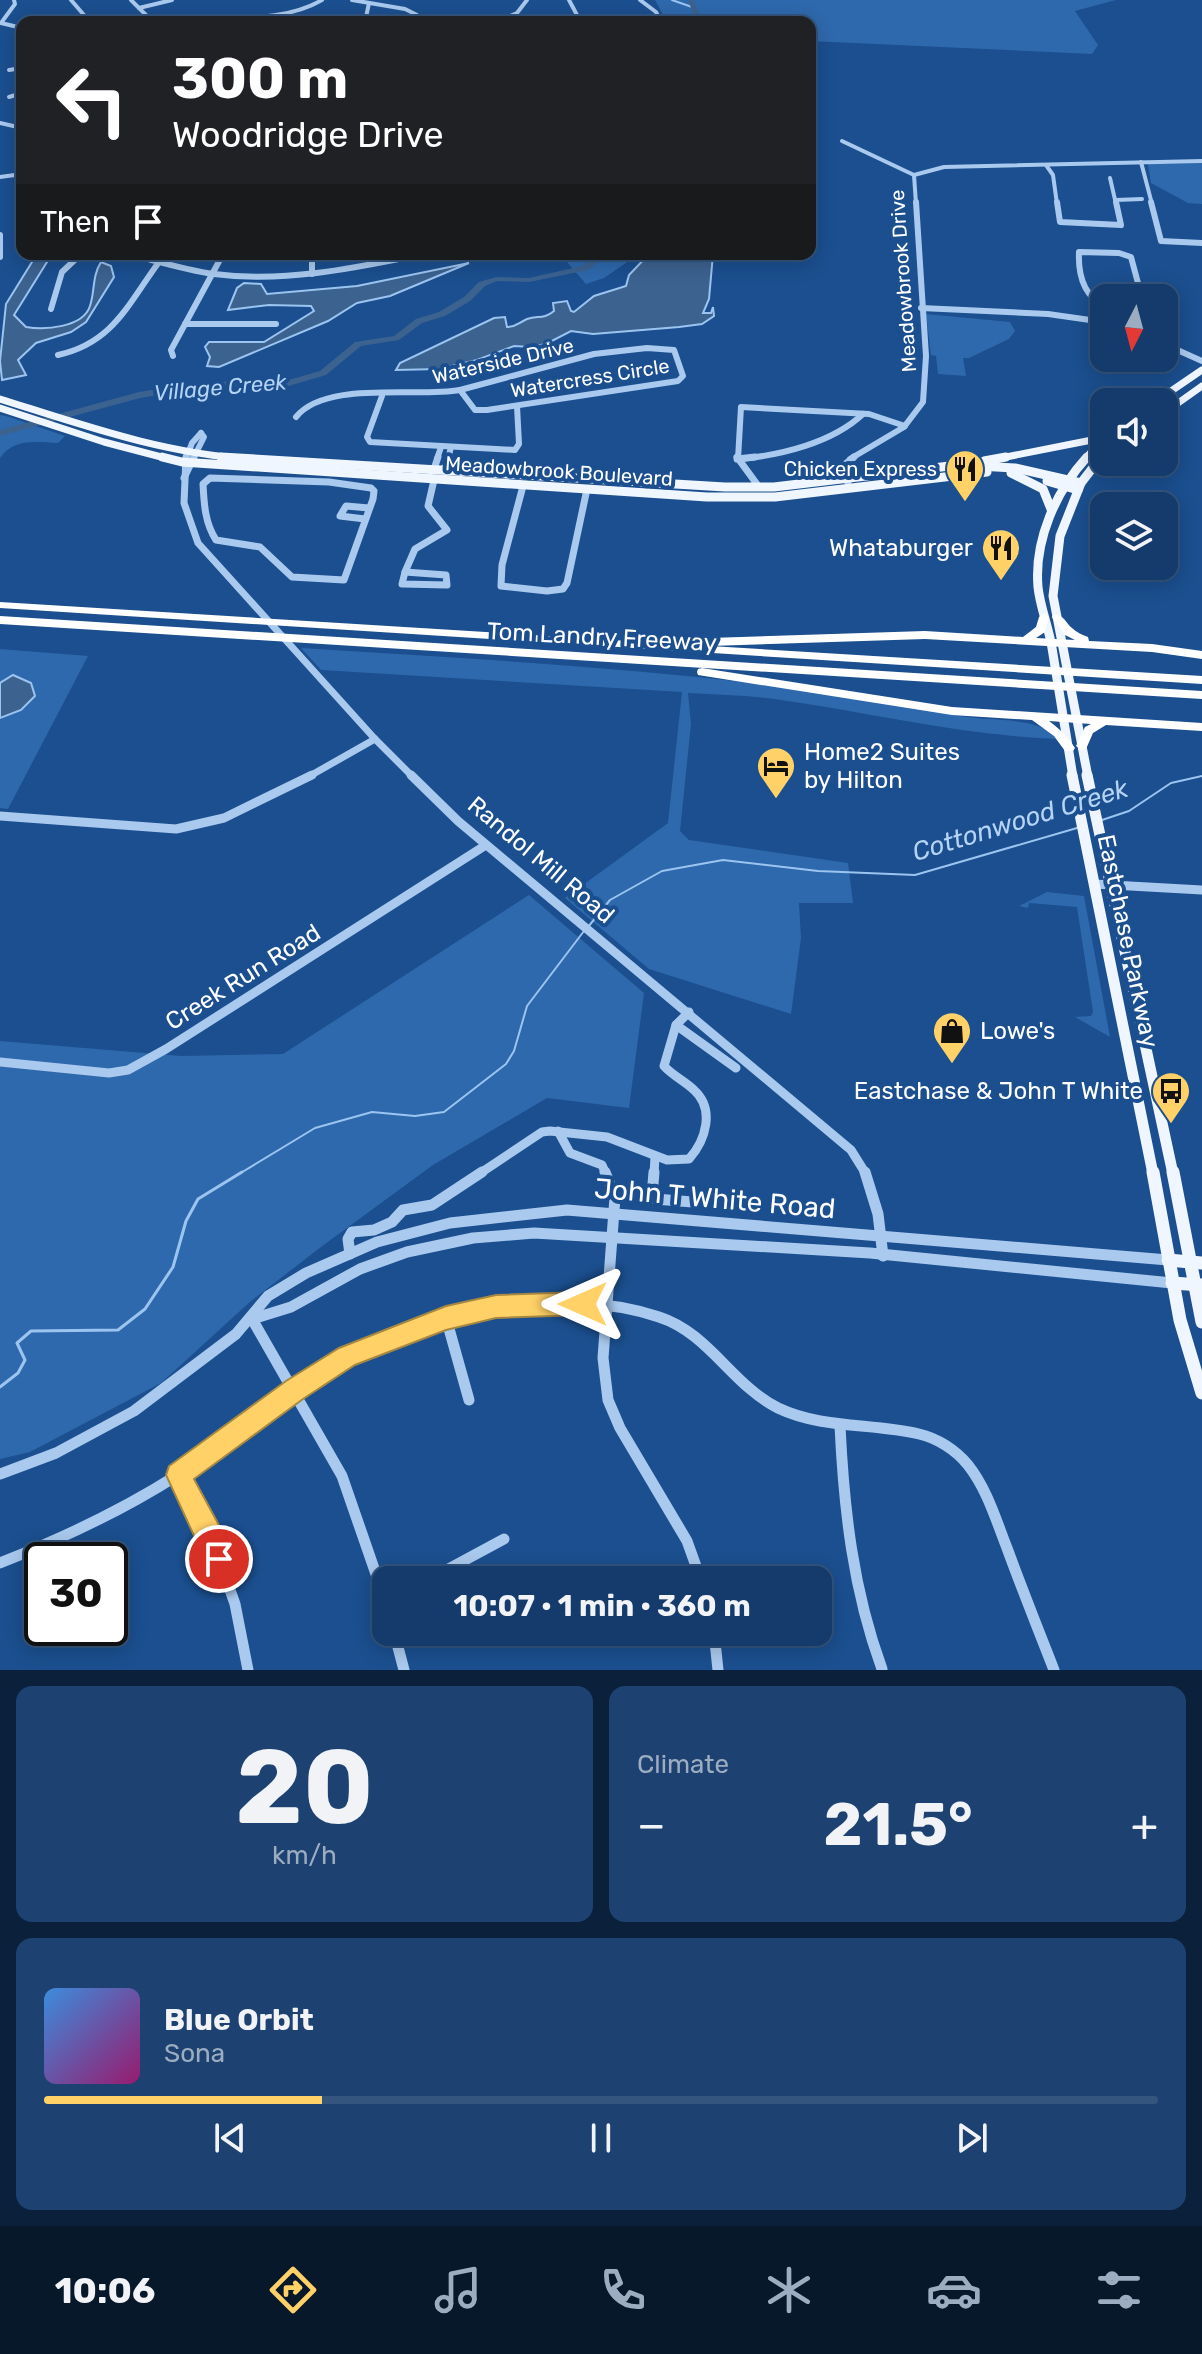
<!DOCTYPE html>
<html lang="en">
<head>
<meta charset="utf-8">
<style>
	body { margin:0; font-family:Rubik,sans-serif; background:#1d4271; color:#f1f3f6; height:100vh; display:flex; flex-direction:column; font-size:30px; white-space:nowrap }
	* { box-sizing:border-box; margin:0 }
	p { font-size:26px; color:#9dadc1 }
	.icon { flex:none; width:44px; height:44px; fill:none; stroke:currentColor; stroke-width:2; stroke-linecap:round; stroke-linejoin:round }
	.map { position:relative; height:1670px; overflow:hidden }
	.sheet { display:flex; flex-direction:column; gap:16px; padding:16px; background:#0b203b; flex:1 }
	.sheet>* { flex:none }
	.top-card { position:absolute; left:16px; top:16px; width:800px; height:244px; border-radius:16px; box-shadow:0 4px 20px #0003,0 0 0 2px #33557e; background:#202124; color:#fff; overflow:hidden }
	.needle { width:52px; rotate:186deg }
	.buttons { position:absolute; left:1090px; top:284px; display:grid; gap:16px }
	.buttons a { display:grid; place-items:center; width:88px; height:88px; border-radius:16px; background:#143b6b; box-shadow:0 4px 20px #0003,0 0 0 2px #33557e; font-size:40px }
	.speed { position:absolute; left:24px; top:1542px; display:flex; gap:16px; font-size:40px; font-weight:700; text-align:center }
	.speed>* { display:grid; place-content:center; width:104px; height:104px; border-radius:50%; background:#143b6b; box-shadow:0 4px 20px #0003,0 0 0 2px #33557e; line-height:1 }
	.speed .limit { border:4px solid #111; border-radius:12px; background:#fff; color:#111 }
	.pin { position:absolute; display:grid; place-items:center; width:68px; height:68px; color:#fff; margin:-34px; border:4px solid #fff; border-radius:50%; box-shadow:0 2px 8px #0007 }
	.me { position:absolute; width:88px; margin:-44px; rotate:270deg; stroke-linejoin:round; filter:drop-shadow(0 0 6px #0008) }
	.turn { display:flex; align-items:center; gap:28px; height:168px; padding:0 24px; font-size:36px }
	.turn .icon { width:104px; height:104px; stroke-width:2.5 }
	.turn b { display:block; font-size:56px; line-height:68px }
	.then { display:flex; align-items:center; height:76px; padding:0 24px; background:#0003; gap:16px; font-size:30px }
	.big { font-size:60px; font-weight:700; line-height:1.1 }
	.sheet .widget { flex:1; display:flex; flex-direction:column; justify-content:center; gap:12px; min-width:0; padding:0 28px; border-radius:16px; background:#1d4271 }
	.sheet .dial { align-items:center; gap:0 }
	.dial b { font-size:104px; line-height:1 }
	.song { display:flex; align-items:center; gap:24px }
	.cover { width:96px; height:96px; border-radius:12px; background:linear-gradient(135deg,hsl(210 70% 55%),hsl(320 70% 35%)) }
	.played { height:8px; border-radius:4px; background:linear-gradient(90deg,#ffd166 25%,#33557e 25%) }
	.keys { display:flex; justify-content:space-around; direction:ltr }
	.heat { display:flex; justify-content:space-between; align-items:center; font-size:44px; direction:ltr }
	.sheet .tiles { flex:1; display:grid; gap:16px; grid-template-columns:1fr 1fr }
	.widget:last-child { grid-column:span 2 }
	.trip { position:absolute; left:372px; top:1566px; width:460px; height:80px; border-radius:16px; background:#143b6b; box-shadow:0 4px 20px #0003,0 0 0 2px #33557e; font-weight:700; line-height:80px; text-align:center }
	.tab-bar { display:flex; height:128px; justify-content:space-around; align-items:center; background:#08182b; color:#9dadc1 }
	.tab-bar .icon { width:56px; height:56px }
	.tab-bar .selected { color:#ffd166 }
	.tab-bar b { font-size:36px; color:#f1f3f6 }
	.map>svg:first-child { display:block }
</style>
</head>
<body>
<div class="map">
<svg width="1202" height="1670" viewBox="0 0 1202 1670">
	<rect width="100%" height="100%" fill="#1b4f8f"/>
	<g fill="#2e69ad">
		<polygon points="655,0 1116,0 1075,11 1098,45 1092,54 810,41 810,22 667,22"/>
		<polygon points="1202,163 1202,204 1188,203 1151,183 1148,164"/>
		<polygon points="565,254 639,254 604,278 586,284 567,262"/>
		<polygon points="926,314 1010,322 1015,331 1009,339 969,358 963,358 966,376 938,374 936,356 931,355"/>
		<path d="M0,415l6,1 59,20 -7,7c-22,-1 -44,-5 -58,15z"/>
		<path d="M301,648c162,10 324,19 486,39 58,7 116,19 174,29 30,6 75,-1 98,23 -96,-3 -190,-27 -285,-40 -28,-4 -57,-4 -86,-6l3,31 -11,107 9,9 159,23 5,40h-54l2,35 -10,76 -142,-45 -84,-71 103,-75 14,-131 -361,-22z"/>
		<polygon points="0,649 88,656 8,809 0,808"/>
		<polygon points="1047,892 1084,896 1110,1037 1075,1017 1091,1016 1093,1012 1077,907 1029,903 1028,908 1019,906"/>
		<polygon points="529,895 644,993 629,1108 547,1098 433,1165 321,1247 251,1301 161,1383 30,1452 0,1459 0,1041 181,1056 283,1054"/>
	</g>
	<g fill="#3c6290" stroke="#9cc4f0" stroke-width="2">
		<path d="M37,254h15l-38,61 12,12c18,3 57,1 64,-21 5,-15 2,-30 11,-44l10,4 3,11 -28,45 -15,10 -35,11 -18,17 8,15 -24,5 -2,-19 6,-57z"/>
		<path d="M649,254h64l-4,45 -6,14h8l2,-6 1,9 -12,8 -23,3 -86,7 -22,-3 -25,13 -15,3 -17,-1 -37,14 -38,9 -43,1 4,-7 94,-45 11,-1 2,10c10,0 11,-4 20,-8 11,-4 16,1 27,-8l-1,-8 14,-2 4,10 3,1 20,-16 32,-10 3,-11z"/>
		<polygon points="469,263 390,296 357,303 328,321 219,367 207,366 210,357 205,347 209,342 264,342 314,311 311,306 269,305 228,310 237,288 244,283 261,284 267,294 357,286"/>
		<polygon points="13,675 31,683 35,696 21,710 0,718 0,683"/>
	</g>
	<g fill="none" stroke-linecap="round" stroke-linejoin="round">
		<g stroke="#9cc4f0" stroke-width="2">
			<polyline points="672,0 692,7"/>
			<polyline points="1102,820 1129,811 1171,783 1202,776"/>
			<polyline points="588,927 610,900 662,871 723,860 818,871 915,875 1077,828"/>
			<polyline points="239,1174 315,1128 372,1112 415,1116 444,1112 506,1064 514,1051 527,1006 584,931"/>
		</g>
		<polyline stroke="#9cc4f0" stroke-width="3" points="0,1387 18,1373 25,1360 17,1343 31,1331 118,1330 145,1309 173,1267 186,1221 198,1199 242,1172"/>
		<g fill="#3c6290" fill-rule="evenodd">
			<polygon points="688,0 694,0 702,22 696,22"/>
			<polygon points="599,254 608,254 588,270 529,282 497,281 485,286 470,301 445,316 422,323 399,340 361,346 326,375 285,387 199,388 140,398 0,436 0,430 139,392 199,382 285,381 320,371 355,342 394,336 416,319 439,312 464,297 479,282 496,277 529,278 582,266"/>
		</g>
		<g stroke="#a9c9ee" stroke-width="4">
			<polyline points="71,0 90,22"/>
			<polyline points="131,0 153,22"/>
			<polyline points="352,0 405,9 417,15 420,22"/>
			<polyline points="569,0 577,15 571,22"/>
			<polyline points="640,0 656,12 661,22"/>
			<polyline points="139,8 172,0"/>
			<polyline points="576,19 590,22"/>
			<path d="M167,22c50,-8 111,4 155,-22"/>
			<polyline points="365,22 369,3"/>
			<polyline points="497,22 517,13 527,0"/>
			<polyline points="1,23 15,4 14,0"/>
			<polyline points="1,23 22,28"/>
			<polyline points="9,70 22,68"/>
			<polyline points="9,97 22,93"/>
			<polyline points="0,123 22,128"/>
			<polyline points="842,141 914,175"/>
			<polyline points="1141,162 1152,204"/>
			<polyline points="1046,165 1053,175 1057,204"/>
			<polyline points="0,177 22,174"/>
			<polyline points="1110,178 1116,204"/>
			<polyline points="1116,200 1142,199"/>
			<polyline points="916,204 914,175 944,167 1202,161"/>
		</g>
		<g stroke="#a9c9ee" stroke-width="6">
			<polyline points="1057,202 1060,222 1121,225 1116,202"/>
			<polyline points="1151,202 1161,241 1202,243"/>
			<polyline points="0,235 0,257"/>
			<path d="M129,254c28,7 56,16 85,20 71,9 141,-6 210,-20"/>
			<polyline points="312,254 312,274"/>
			<polyline points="152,260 163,254"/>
			<path d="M1104,306c-21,-11 -26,-32 -25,-54l40,1 12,4 11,41"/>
			<polyline points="921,308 1048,314 1104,322"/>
			<polyline points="51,309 62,272 81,254"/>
			<polyline points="1097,314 1104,316"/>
			<polyline points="185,324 276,324"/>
			<polyline points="1164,344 1202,361"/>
			<polygon points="647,348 674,350 683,376 678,381 487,410 475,410 460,390 594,354"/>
			<path d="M58,355c55,-12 70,-51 101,-93"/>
			<polyline points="173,356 171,350 223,254"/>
			<polyline points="382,396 367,437 370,442 515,450 519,444 517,406"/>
			<path d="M296,417c30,-37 120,-19 164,-27"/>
			<polyline points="186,459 192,443 201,433"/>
			<polyline points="193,459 204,437 201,433"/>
			<polyline points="437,459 441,447"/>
			<polyline points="448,459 451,447"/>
			<polyline points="738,459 741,407 869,414 905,426"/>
			<path d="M740,459c41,-4 92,-16 123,-45"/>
			<polyline points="850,459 904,427 923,402 926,356 916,202"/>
		</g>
		<g stroke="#a9c9ee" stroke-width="7">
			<polyline points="186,457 184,503 198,543 375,739 413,777"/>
			<polyline points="438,457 435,466 439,470"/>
			<polyline points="737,457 759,487"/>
			<polyline points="737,459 755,457"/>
			<polyline points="440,470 446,467 449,457"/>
			<polyline points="184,478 194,457"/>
			<path d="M210,478l119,4 42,6 3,3 -1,8 -29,81 -52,-3 -32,-30 -44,-7c-11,-17 -12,-36 -13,-56z"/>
			<polyline points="848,483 842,467 854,457"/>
			<polyline points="523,486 502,565 501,586 547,591 563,589 567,583 587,489"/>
			<polyline points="365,519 340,516 346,506 369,508"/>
			<polygon points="405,572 446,575 447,585 402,584"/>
			<polyline points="405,572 415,549 447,530 428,506 434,480"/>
			<polyline points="308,777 375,739"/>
		</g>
		<g stroke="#a9c9ee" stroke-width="9">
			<polyline points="411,775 458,821 851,1150 866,1174"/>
			<polyline points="0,816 176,829 224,818 312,775"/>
			<polyline points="1094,884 1202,890"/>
			<polyline points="676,1025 736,1068"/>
			<polyline points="0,1062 109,1073 128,1070 166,1049 486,845"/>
			<polyline points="558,1131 570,1153 602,1165 606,1174"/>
			<path d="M479,1174l63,-42 8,-1 57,6 60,23 22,-1c17,-19 26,-50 5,-69 -9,-9 -21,-14 -30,-24l12,-41 13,-13"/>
			<polyline points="654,1174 655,1157"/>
		</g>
		<g stroke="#a9c9ee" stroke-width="11">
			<polyline points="605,1172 615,1197 603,1358 608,1400 620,1428 687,1541 701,1580"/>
			<polyline points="654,1172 652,1196 655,1199 730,1205"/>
			<polyline points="865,1172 878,1214 883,1256"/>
			<polyline points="350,1254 348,1239 352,1232 374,1230 392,1222 403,1210 432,1205 482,1172"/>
			<polyline points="446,1318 469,1400"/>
			<polyline points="252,1319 291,1307 360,1269 407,1252 473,1238 534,1233 870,1253 1172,1283"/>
			<polyline points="252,1319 342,1476 386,1603"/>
			<path d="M840,1426c4,84 13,164 42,243"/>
			<polyline points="0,1474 56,1453 134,1411 236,1334 268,1296 306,1273 377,1242 450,1223 567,1210 1168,1260"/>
			<polyline points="178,1475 211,1536 235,1604 248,1670"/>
			<polyline points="60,1540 62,1560"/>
			<path d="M0,1563c61,-24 121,-52 176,-87 52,-33 97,-75 149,-107 90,-55 233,-86 334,-52 50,16 73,68 119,91 44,21 94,15 141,26 18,4 37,16 49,31 19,24 28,55 39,83 15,41 31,81 47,122"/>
			<polyline points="428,1580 504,1539"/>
			<polyline points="394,1632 404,1670"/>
			<polyline points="714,1632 718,1670"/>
		</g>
		<g stroke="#f0f6ff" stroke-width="7">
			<path d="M0,399c83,26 164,55 251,60"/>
			<polyline points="1155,402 1202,370"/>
			<polyline points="0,408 104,442 169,459"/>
			<polyline points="1164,413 1202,386"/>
			<polyline points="996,459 1102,438"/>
			<polyline points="1085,459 1104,437"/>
			<polyline points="1100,459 1104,453"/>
		</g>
		<g stroke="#f0f6ff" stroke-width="9">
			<polyline points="162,457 182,462 707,497 775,497 987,472"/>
			<polyline points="221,457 725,487 774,487 958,465 1015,468 1081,483"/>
			<polyline points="984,461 1006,457"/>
			<polyline points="1011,473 1043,489 1051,509"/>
			<polyline points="1047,481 1078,490"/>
			<path d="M1073,777c-7,-43 -14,-86 -21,-129 -3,-20 -12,-41 -14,-61 -4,-47 18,-96 49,-130"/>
			<polyline points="1088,777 1053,596 1060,536 1081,483 1101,457"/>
		</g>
		<g stroke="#f0f6ff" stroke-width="11">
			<polyline points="1072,775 1153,1174"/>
			<polyline points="1087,775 1173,1174"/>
		</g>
		<g stroke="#f0f6ff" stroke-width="13">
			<polyline points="1153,1172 1180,1320 1202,1393"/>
			<polyline points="1173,1172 1202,1322"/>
			<polyline points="1168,1260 1202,1263"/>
			<polyline points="1172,1283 1202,1285"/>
		</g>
		<g fill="#fff" fill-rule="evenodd">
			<path d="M0,602l710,44 -5,-4 5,-4 215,-7 98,6 13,-10 3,-10 5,-4 5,4 -4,15 -9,6 39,2 -10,-5 -12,-16 -1,-2 1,-2c11,-1 11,6 19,13 4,4 10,7 16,9l1,4 63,3 50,7v8l-50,-7 -227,-13 -215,7 492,30v8l-1202,-76z"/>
			<polygon points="0,616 1202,691 1202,699 0,624"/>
			<path d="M702,668l250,39 250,16v8l-96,-6 -13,8 -7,16 -4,1 -6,-4 9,-19 6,-3 -42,-3c11,8 18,15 26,27l-2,3h-8l-11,-15 -22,-16 -80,-5 -254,-40 -1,-3 1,-3z"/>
		</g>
	</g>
	<polygon fill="#ffd166" stroke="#a68842" stroke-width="2" points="583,1292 592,1296 595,1304 592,1312 583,1315 496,1318 446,1330 355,1365 303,1399 194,1479 220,1527 232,1559 228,1568 219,1572 209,1568 166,1475 169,1466 286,1381 339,1348 446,1306 496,1295"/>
	<defs>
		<symbol id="restaurant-pin" viewBox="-11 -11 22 30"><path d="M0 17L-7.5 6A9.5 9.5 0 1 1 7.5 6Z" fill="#ffd166" stroke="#1b4f8f"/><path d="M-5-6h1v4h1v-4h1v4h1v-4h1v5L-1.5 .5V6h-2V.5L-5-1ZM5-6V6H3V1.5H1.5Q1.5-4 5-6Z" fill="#111"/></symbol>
		<symbol id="hotel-pin" viewBox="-11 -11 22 30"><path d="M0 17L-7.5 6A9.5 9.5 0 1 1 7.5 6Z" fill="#ffd166" stroke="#1b4f8f"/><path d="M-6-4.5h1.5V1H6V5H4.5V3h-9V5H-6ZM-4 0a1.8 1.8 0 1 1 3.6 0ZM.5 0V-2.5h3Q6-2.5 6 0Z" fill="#111"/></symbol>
		<symbol id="shop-pin" viewBox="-11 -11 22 30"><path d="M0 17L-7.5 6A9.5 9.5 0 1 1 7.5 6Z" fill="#ffd166" stroke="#1b4f8f"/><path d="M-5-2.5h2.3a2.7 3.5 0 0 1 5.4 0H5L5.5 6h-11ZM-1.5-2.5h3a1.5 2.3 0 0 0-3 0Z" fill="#111"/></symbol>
		<symbol id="bus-pin" viewBox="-11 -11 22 30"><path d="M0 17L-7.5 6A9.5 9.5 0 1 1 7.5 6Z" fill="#ffd166" stroke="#1b4f8f"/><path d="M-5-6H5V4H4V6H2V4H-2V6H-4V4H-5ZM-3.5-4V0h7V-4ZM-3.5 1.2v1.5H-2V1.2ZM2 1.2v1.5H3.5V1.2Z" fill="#111"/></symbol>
	</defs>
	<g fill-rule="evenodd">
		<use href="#restaurant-pin" x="943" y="447" width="44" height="60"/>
		<use href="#restaurant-pin" x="979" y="526" width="44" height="60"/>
		<use href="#hotel-pin" x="754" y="744" width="44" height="60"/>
		<use href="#shop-pin" x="930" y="1009" width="44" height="60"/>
		<use href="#bus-pin" x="1149" y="1069" width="44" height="60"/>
	</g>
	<g text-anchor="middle" stroke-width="8" stroke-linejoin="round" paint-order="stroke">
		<g font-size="20" fill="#fff" stroke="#1b4f8f">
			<text transform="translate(903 281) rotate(-94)" y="7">Meadowbrook Drive</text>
			<text transform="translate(503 361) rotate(-13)" y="7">Waterside Drive</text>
			<text transform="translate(590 378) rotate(-9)" y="7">Watercress Circle</text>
			<text transform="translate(559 471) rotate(4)" y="7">Meadowbrook Boulevard</text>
		</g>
		<g font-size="20" fill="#fff" stroke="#1b4f8f" text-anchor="end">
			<text x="937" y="476">Chicken Express</text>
		</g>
		<g font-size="22" font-style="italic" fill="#b5d3f5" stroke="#1b4f8f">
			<text transform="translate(220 387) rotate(-5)" y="8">Village Creek</text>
		</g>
		<g font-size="24" fill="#fff" stroke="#1b4f8f" text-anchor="end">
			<text x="973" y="556">Whataburger</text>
			<text x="804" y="760" text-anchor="start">Home2 Suites<tspan x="804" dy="28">by Hilton</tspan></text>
			<text x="980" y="1039" text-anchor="start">Lowe's</text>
			<text x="1143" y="1099">Eastchase &amp; John T White</text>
		</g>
		<g font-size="24" fill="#fff" stroke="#1b4f8f">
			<text transform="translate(602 637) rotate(3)" y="8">Tom Landry Freeway</text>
			<text transform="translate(541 860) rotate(40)" y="8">Randol Mill Road</text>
			<text transform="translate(1128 941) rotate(78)" y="8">Eastchase Parkway</text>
			<text transform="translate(243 977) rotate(-32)" y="8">Creek Run Road</text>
		</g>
		<g font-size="26" font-style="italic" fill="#b5d3f5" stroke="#1b4f8f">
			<text transform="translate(1020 820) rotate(-17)" y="9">Cottonwood Creek</text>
		</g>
		<g font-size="28" fill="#fff" stroke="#1b4f8f">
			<text transform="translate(715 1198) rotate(5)" y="10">John T White Road</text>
		</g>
	</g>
</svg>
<div class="buttons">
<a><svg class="needle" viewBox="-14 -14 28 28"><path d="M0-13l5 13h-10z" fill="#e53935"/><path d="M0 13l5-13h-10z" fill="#9dadc1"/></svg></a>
<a><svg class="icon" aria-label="sound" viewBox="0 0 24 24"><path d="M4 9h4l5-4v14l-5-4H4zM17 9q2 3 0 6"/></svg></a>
<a><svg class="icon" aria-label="layers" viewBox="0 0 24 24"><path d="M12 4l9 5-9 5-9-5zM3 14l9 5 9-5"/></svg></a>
</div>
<div class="speed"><div class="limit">30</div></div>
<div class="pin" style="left:219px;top:1559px;background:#d93025"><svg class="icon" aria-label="arrive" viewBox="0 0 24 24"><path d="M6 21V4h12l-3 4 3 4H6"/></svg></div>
<svg class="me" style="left:583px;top:1304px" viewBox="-20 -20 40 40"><path d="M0-17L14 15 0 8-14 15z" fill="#ffd166" stroke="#fff" stroke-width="4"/></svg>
<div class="trip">10:07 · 1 min · 360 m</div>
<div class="top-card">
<div class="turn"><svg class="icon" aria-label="left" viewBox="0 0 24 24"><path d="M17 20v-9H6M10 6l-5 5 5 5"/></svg><div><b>300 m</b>Woodridge Drive</div></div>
<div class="then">Then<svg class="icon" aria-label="arrive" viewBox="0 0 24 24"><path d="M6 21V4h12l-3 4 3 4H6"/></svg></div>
</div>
</div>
<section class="sheet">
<div class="tiles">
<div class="widget dial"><b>20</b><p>km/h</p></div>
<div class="widget"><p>Climate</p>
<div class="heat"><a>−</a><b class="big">21.5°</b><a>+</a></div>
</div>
<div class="widget">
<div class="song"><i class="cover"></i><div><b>Blue Orbit</b><p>Sona</p></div></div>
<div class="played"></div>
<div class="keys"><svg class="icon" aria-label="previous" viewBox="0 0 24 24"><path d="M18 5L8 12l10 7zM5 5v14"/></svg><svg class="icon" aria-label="pause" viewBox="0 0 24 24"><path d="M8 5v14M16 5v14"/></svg><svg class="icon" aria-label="next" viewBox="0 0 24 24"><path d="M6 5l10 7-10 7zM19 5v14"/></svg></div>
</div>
</div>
</section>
<nav class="tab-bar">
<b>10:06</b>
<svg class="icon selected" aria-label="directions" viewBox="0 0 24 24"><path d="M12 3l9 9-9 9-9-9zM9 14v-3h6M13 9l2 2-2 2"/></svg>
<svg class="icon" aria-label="music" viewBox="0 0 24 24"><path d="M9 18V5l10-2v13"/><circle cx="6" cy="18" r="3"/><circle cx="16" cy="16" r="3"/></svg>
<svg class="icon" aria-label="phone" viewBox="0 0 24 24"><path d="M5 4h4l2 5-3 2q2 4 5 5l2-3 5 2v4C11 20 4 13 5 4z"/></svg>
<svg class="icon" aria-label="climate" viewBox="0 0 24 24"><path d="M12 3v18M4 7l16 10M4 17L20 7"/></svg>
<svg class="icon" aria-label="car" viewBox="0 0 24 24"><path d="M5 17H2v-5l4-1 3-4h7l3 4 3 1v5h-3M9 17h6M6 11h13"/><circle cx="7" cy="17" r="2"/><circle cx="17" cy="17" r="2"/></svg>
<svg class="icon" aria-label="filters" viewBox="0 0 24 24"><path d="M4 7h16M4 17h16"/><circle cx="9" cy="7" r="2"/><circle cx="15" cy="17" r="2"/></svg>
</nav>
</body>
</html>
